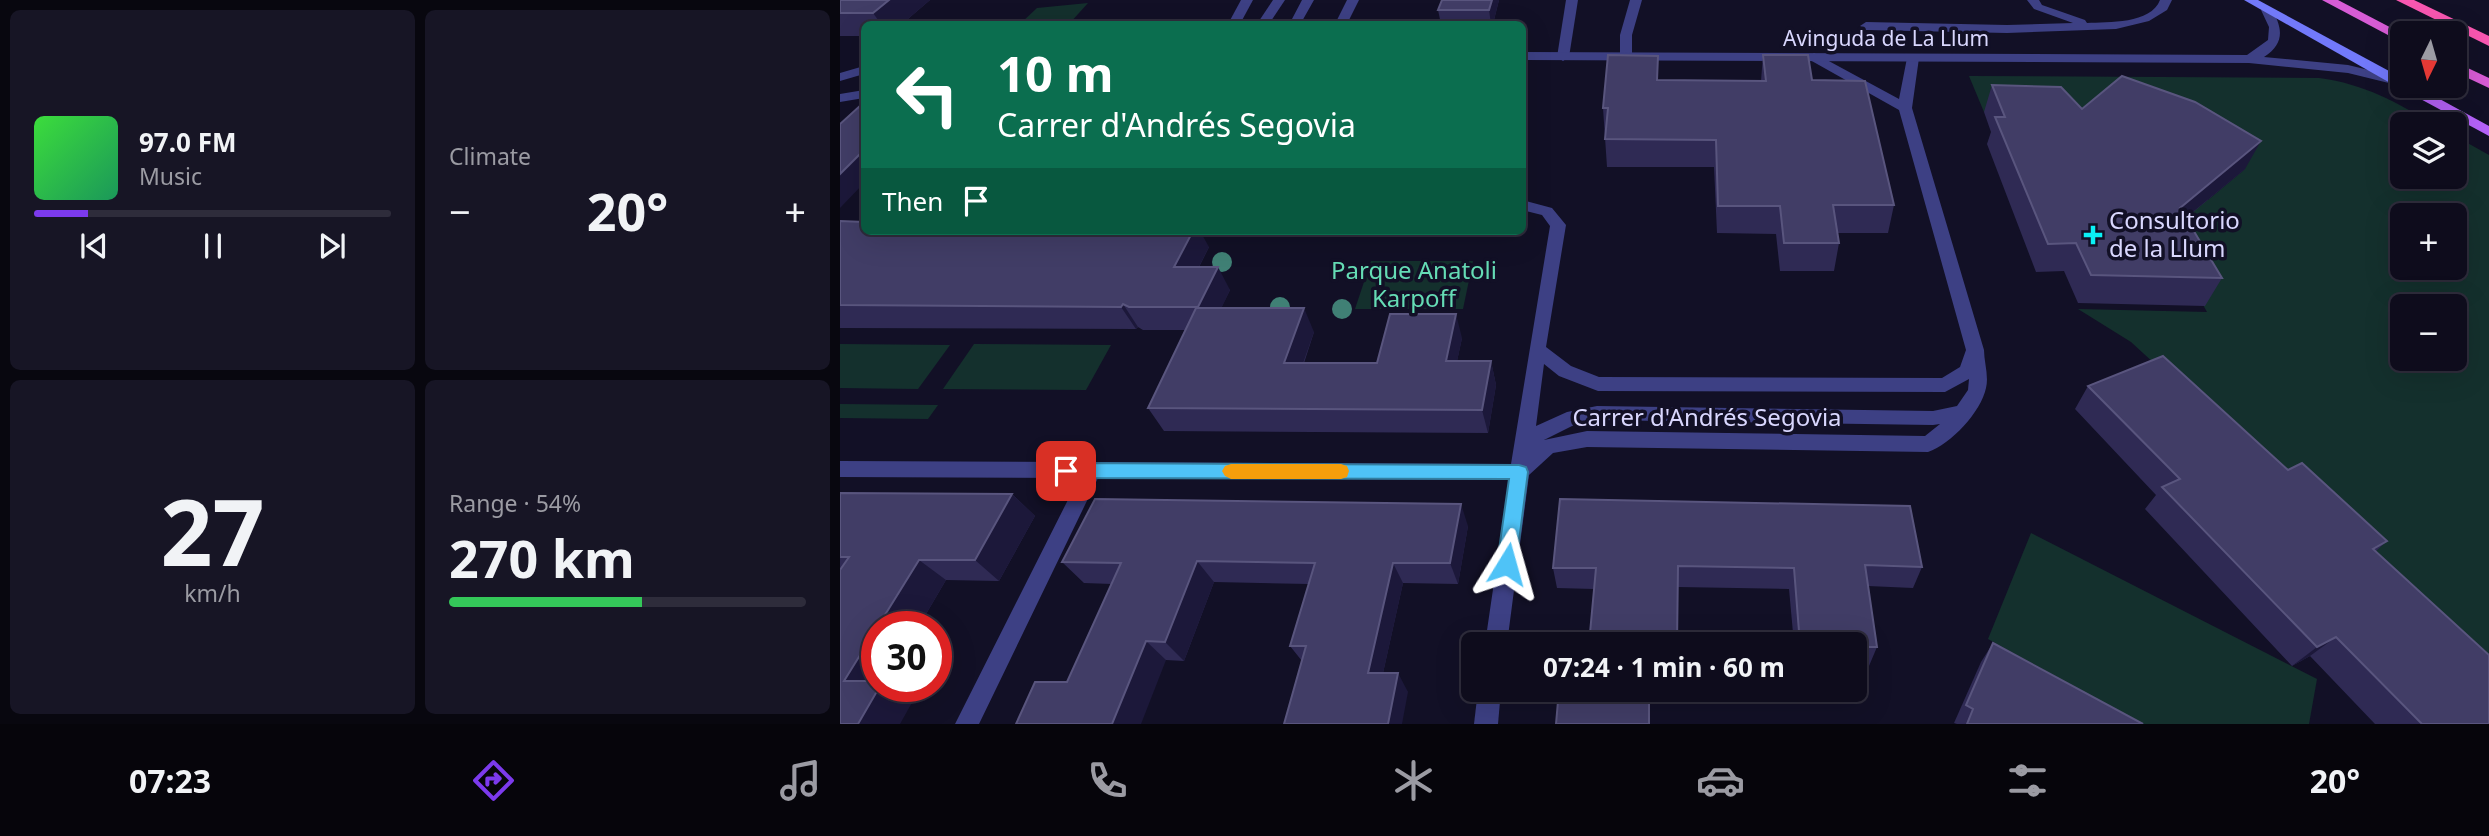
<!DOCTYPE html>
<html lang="en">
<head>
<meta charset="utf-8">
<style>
	body { margin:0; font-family:"Noto Sans",sans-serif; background:#171525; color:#f1f3f6; height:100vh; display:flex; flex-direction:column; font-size:26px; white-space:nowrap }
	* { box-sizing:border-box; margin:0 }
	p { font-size:23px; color:#9b9ba3 }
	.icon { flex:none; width:38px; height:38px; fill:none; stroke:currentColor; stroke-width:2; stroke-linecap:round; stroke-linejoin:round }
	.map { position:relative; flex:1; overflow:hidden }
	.panel { display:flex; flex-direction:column; gap:10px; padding:10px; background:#08070f; width:840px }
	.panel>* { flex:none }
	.banner { position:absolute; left:21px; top:21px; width:665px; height:214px; border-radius:10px; box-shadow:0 7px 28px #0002,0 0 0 2px #2e2c3b; background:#0b6e4f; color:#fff; overflow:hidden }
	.needle { width:46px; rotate:185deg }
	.tools { position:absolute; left:1550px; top:21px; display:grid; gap:14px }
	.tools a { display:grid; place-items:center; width:77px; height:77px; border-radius:10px; background:#0e0c1c; box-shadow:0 7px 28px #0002,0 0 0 2px #2e2c3b; font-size:35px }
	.speed { position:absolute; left:21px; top:611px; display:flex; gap:14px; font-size:35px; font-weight:700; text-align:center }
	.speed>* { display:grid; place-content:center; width:91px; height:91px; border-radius:50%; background:#0e0c1c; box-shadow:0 7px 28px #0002,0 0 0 2px #2e2c3b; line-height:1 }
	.speed .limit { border:10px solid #d22; background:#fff; color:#111 }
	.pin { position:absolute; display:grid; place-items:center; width:60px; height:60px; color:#fff; margin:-30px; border-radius:14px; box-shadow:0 4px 10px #0006 }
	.me { position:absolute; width:77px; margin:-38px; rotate:8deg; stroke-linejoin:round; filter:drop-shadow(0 0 5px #0008) }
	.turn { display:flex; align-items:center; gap:24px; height:147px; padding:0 21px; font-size:32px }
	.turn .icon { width:91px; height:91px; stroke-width:2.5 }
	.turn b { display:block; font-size:49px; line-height:60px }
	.then { display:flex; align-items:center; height:66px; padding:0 21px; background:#0003; gap:14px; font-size:26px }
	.big { font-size:52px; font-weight:700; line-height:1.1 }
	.panel .card { flex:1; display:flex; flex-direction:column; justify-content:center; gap:10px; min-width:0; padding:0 24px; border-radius:10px; background:#171525 }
	.panel .dial { align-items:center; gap:0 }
	.dial b { font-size:91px; line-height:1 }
	.song { display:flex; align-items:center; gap:21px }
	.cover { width:84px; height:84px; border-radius:10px; background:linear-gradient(135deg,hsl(120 70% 55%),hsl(150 70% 35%)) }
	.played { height:7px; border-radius:4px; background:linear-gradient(90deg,#7c3aed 15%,#2e2c3b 15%) }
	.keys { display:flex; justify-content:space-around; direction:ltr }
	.heat { display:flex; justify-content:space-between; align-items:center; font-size:38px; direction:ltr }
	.charge { height:10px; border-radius:5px; background:linear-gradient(90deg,#34c759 54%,#2e2c3b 0) }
	.panel .tiles { flex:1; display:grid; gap:10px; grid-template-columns:repeat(2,1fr) }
	.trip { position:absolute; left:621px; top:632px; width:406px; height:70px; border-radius:10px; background:#0e0c1c; box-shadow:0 7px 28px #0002,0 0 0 2px #2e2c3b; font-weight:700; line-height:70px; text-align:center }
	.tabs { display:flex; height:112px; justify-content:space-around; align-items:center; background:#06050b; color:#9b9ba3 }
	.tabs .icon { width:49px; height:49px }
	.tabs .current { color:#7c3aed }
	.tabs b { font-size:32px; color:#f1f3f6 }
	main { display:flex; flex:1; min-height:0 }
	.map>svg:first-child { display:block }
</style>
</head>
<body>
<main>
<section class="panel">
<div class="tiles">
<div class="card">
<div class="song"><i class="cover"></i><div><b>97.0 FM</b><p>Music</p></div></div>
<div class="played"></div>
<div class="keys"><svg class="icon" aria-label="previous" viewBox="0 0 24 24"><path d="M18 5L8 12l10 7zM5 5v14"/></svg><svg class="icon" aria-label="pause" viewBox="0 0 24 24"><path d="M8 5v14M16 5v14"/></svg><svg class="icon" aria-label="next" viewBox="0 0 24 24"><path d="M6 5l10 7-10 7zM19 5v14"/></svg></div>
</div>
<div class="card"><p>Climate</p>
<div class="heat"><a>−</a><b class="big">20°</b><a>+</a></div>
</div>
<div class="card dial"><b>27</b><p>km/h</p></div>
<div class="card"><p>Range · 54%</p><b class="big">270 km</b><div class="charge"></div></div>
</div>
</section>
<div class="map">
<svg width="1649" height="724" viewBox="0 0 1649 724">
	<rect width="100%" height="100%" fill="#121026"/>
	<g fill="#14302d" fill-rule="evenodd">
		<polygon points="248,3 229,24 180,24 197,8"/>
		<path d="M1129,76l350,2c46,6 76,24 115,46h-31v53h52v-41l34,19v516l-358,-329 -53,-33 129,3 -85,-154 86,42 37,-31 -194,-55 -67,-2zM1563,215h52v53h-52zM1563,306h52v53h-52z"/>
		<polygon points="531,261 633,261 623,309 515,309"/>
		<polygon points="0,344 110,345 78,389 0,388"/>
		<polygon points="134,344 271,345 246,390 103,389"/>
		<polygon points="0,404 98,405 88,419 0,418"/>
		<polygon points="1191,533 1477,679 1469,724 1302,724 1148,639"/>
	</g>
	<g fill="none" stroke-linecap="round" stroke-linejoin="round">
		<g fill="#3d4084" fill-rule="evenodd">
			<polygon points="401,0 413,0 400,24 388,24"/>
			<polygon points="433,0 445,0 429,24 417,24"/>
			<polygon points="462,0 474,0 461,23 442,24 452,19"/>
			<polygon points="790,0 802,0 792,35 792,57 786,61 780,57 780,35"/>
			<path d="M1187,0h12l3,5 43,15 2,3c21,-1 64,1 73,-23h12l-5,10 -18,11 -33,8 -109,4 -141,-3 -6,-4 6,-4 141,3 66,-2 -39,-14z"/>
		</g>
		<g fill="#3d4084" fill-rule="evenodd">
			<polygon points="507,0 519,0 507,24 495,24"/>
			<polygon points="726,0 738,0 729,57 723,61 717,57"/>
			<path d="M974,53l85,46 8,-41 6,-4 6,4 -7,50 72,242c0,12 5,26 2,38 -5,24 -35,56 -58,64l-341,-5 -34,6 -24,22 -22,169h-22l24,-164 -411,-2 -119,246h-24l124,-246 -239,-1v-16l671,3 39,-238 -8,-11 -20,-5v-10l30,8 14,17 -20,122 25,19 28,11 343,1 18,-11 6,-17 -67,-240 -89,-50 -2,-3zM704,364l15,12 39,15 347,1 24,-13 -1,11 -11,16 -24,5 -336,-5 -30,6 -31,14zM757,420l336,5 7,-1 -15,12 -338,-5 -43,9 28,-14z"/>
			<polygon points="24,90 24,98 0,102 0,94"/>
			<polygon points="638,690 661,690 658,724 634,724"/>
		</g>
		<g fill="#3d4084" fill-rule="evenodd">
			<path d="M1427,7l4,1c12,20 14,35 -7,49l84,8 54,13 1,4 -6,3 -49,-12 -99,-10 -727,-3v-8l725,3 21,-15 1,-13 -8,-17z"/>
			<polygon points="24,66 24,74 0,81 0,73"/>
		</g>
		<polygon fill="#7279fa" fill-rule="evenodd" points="1404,0 1418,0 1562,78 1563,82 1552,84"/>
		<polygon fill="#b562f9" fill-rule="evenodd" points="1562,83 1563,86 1576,86 1649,126 1649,136 1562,89"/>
		<g fill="#d75cd5" fill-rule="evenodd">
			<polygon points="1482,0 1498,0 1563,34 1563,43"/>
			<polygon points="1615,62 1649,78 1649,88 1615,72"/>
		</g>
		<polygon fill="#f957b1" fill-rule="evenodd" points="1556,0 1574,0 1649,36 1649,46"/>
	</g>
	<g fill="#408075">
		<circle cx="382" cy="262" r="10"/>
		<circle cx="440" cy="307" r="10"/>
		<circle cx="502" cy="309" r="10"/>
	</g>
	<g fill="#2f2a54">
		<polygon points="0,0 90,0 62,24 24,24 24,36 0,36"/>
		<polygon points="602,0 659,0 653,24 601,24 598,10"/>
		<polygon points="923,55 972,80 1054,205 1048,233 997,233 999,243 994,271 940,271 936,234 877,233 874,167 767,167 763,108 819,80 921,81"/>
		<polygon points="1152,85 1242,109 1405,169 1346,218 1382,278 1365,306 1238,303 1224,271 1196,272 1147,144 1151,132 1144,112"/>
		<polygon points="0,221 369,247 359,267 390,290 381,308 474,332 464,363 537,363 622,338 617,361 651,361 656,385 648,433 324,431 308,408 345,330 303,330 298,327 296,329 0,328"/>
		<polygon points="1248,386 1448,470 1547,541 1536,551 1649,724 1535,724 1470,656 1452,666 1305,509 1316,495 1235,409"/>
		<polygon points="0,493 172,494 195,516 159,581 106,580 79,626 37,626 37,686 74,699 0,724"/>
		<polygon points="720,499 1082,567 1073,588 1028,586 1037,647 1029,666 1015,666 1015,644 954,644 949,589 838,587 754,589 717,588 713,568"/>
		<polygon points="628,526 618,584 563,583 543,673 568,692 462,661 450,646 469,584 374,582 344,661 326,660 227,682 272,584 244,583 222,562"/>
		<polygon points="1153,643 1303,724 1117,724 1114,723 1141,662"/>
	</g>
	<g fill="#1c183a">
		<polygon points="49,0 90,0 62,24 41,24 33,13"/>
		<polygon points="652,0 659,0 653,24 651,24 649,10"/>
		<polygon points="1421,141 1405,169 1325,235 1340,208"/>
		<polygon points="24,150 24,183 0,208 0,174"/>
		<polygon points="353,231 360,231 369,247 347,290 334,267"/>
		<polygon points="378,267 390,290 371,330 358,307"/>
		<polygon points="283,304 298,327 296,329 281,307"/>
		<polygon points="464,308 474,332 455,386 444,363"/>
		<polygon points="616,314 622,338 612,385 606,361"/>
		<polygon points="651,361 656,385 648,433 642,410"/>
		<polygon points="172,494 195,516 159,581 135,560"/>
		<polygon points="621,504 628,526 618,584 610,563"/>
		<polygon points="79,560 106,580 79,626 38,626"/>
		<polygon points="357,561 374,582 344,661 325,642"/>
		<polygon points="553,563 563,583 539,691 528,673"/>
		<polygon points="37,628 37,686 52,686 74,699 60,724 18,724 4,681"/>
		<polygon points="1496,637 1470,656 1452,666 1477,647"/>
		<polygon points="306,641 326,660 301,724 272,724"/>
		<polygon points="558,673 568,692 562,724 548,724"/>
	</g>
	<g fill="#413d66" stroke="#59557e" stroke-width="2">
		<polygon points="0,0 49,0 33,13 0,13"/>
		<polygon points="602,0 652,0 649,10 598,10"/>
		<polygon points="768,55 818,56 817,80 926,81 923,55 968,55 972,80 1025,81 1054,205 993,205 999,243 944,243 940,206 878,206 876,140 765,139 768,108 763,108"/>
		<polygon points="1282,76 1355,102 1421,141 1340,208 1382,278 1251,275 1236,243 1208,244 1155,117 1165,117 1152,85 1221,87 1242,109"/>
		<polygon points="21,105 24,109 24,150 0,174 0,124"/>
		<polygon points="0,221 24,222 24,231 353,231 334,267 378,267 358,307 289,307 283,304 281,307 0,305"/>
		<polygon points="356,308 464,308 444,363 537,363 550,314 616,314 606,361 651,361 642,410 308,408"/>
		<polygon points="1323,356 1448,470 1462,463 1547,541 1533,549 1649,655 1649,724 1582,724 1496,637 1477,647 1322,487 1340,479 1248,386"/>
		<polygon points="0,493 172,494 135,560 79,560 4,681 37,681 37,686 40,686 18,724 0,724 0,570 9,557 0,557"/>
		<polygon points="255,499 621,504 610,563 553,563 528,673 558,673 548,724 444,724 466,646 450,646 475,563 357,561 325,642 306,641 272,724 176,724 195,682 227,682 281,563 222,562"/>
		<polygon points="720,499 1070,506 1082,567 1025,565 1037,647 1015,647 1015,644 960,644 954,568 838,566 837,644 749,644 756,568 713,568"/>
		<polygon points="1153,643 1303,724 1127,724 1133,709 1126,705"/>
		<polygon points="719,690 809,690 809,724 716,724"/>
	</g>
	<polygon fill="#4fc3f7" stroke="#337fa1" stroke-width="2" points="226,463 679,465 686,467 688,472 676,564 673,570 667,573 660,570 657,564 669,479 226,478 220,476 217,471 220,466"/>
	<polygon fill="#f59e0b" points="391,464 501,464 507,466 509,471 507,477 501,479 391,479 385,476 382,471 385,466"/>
	<path fill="#0af1f6" stroke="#121026" stroke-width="2.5" d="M1249.5 224.5h7v7h7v7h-7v7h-7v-7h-7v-7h7z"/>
	<g text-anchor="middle" stroke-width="7" stroke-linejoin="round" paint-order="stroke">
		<g font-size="21" fill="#d9d7fe" stroke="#121026">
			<text x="1046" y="46">Avinguda de La Llum</text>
		</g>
		<g font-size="24" fill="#d9d7fe" stroke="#121026" text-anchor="start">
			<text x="1269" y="229">Consultorio<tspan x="1269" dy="28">de la Llum</tspan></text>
		</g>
		<g font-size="24" fill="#65dcb5" stroke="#121026">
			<text x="574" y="279">Parque Anatoli<tspan x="574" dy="28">Karpoff</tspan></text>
		</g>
		<g font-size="24" fill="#d9d7fe" stroke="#121026">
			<text x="867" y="426">Carrer d'Andrés Segovia</text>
		</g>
	</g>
</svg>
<div class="tools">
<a><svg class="needle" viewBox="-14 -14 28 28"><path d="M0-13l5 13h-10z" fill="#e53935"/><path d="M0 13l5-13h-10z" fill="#9b9ba3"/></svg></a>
<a><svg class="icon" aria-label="layers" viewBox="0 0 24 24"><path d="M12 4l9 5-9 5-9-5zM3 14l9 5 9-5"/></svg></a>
<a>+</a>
<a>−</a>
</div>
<div class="speed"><div class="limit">30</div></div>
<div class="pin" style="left:226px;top:471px;background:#d93025"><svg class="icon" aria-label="arrive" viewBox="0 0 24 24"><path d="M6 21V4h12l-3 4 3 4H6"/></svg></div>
<svg class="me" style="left:667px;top:564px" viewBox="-20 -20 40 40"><path d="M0-17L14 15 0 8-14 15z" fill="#4fc3f7" stroke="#fff" stroke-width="4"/></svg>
<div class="trip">07:24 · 1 min · 60 m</div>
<div class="banner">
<div class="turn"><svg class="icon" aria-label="left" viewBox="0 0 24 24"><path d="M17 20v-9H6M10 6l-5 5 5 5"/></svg><div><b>10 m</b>Carrer d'Andrés Segovia</div></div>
<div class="then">Then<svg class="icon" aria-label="arrive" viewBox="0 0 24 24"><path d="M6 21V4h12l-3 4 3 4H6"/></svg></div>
</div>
</div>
</main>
<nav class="tabs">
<b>07:23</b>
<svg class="icon current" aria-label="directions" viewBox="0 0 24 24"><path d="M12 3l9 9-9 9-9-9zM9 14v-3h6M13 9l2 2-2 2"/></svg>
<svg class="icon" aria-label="music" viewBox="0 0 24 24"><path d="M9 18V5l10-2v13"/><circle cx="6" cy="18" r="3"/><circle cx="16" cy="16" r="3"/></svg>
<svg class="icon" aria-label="phone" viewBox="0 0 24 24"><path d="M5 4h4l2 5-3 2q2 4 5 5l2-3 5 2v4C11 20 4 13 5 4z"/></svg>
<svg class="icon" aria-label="climate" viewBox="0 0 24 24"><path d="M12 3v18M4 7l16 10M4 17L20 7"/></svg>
<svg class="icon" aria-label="car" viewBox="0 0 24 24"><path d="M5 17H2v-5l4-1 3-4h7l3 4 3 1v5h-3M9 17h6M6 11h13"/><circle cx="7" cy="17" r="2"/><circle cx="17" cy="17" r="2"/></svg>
<svg class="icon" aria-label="filters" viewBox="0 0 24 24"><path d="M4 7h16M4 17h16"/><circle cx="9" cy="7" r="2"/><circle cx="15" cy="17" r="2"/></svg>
<b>20°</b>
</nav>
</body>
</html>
